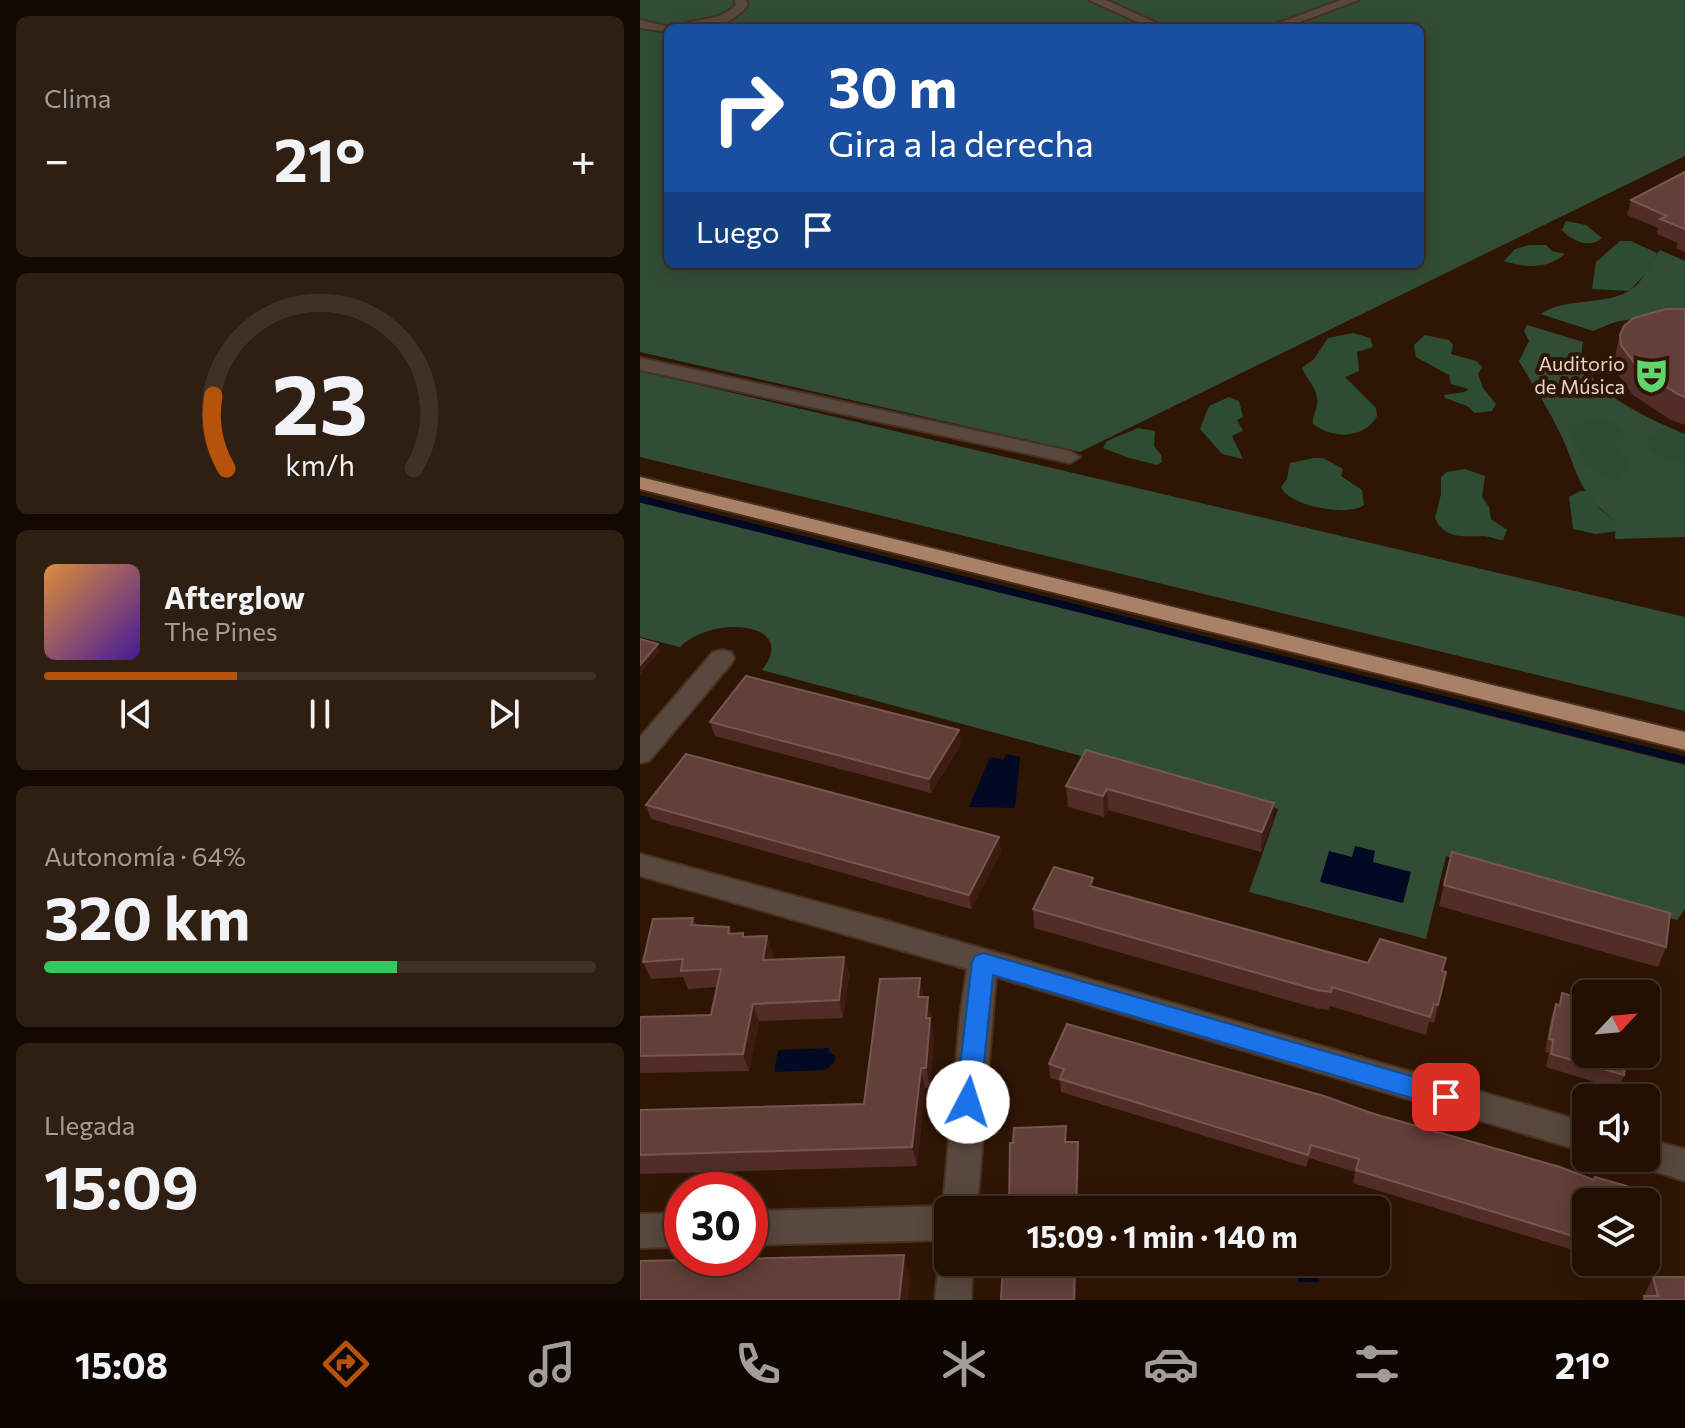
<!DOCTYPE html>
<html lang="es">
<head>
<meta charset="utf-8">
<style>
	body { margin:0; font-family:Commissioner,sans-serif; background:#2f1e12; color:#f1f3f6; height:100vh; display:flex; flex-direction:column; font-size:30px; white-space:nowrap }
	* { box-sizing:border-box; margin:0 }
	p { font-size:26px; color:#a39d9a }
	.icon { flex:none; width:44px; height:44px; fill:none; stroke:currentColor; stroke-width:2; stroke-linecap:round; stroke-linejoin:round }
	.map { position:relative; flex:1; overflow:hidden }
	.details { display:flex; flex-direction:column; gap:16px; padding:16px; background:#130902; width:640px }
	.details>* { flex:none }
	.banner { position:absolute; left:24px; top:24px; width:760px; height:244px; border-radius:12px; box-shadow:0 4px 20px #0003,0 0 0 2px #403025; background:#1a4fa0; color:#fff; overflow:hidden }
	.needle { width:52px; rotate:64deg }
	.controls { position:absolute; left:932px; top:980px; display:grid; gap:16px }
	.controls a { display:grid; place-items:center; width:88px; height:88px; border-radius:12px; background:#231003; box-shadow:0 4px 20px #0003,0 0 0 2px #403025; font-size:40px }
	.speed { position:absolute; left:24px; top:1172px; display:flex; gap:16px; font-size:40px; font-weight:700; text-align:center }
	.speed>* { display:grid; place-content:center; width:104px; height:104px; border-radius:50%; background:#231003; box-shadow:0 4px 20px #0003,0 0 0 2px #403025; line-height:1 }
	.speed .limit { border:12px solid #d22; background:#fff; color:#111 }
	.pin { position:absolute; display:grid; place-items:center; width:68px; height:68px; color:#fff; margin:-34px; border-radius:16px; box-shadow:0 4px 12px #0006 }
	.me { position:absolute; width:88px; margin:-44px; rotate:5deg; stroke-linejoin:round; filter:drop-shadow(0 0 6px #0008) }
	.turn { display:flex; align-items:center; gap:28px; height:168px; padding:0 32px; font-size:36px }
	.turn .icon { width:104px; height:104px; stroke-width:2.5 }
	.turn b { display:block; font-size:56px; line-height:68px }
	.then { display:flex; align-items:center; height:76px; padding:0 32px; background:#0003; gap:16px; font-size:30px }
	.big { font-size:60px; font-weight:700; line-height:1.1 }
	.details .tile { flex:1; display:flex; flex-direction:column; justify-content:center; gap:12px; min-width:0; padding:0 28px; border-radius:12px; background:#2f1e12 }
	.details .dial { align-items:center; gap:0 }
	.dial svg { height:208px; overflow:visible; fill:none; stroke:#403025; stroke-width:7; stroke-linecap:round; text-anchor:middle }
	.dial text { fill:#f1f3f6; stroke:none }
	.song { display:flex; align-items:center; gap:24px }
	.cover { width:96px; height:96px; border-radius:12px; background:linear-gradient(135deg,hsl(30 70% 55%),hsl(260 70% 35%)) }
	.played { height:8px; border-radius:4px; background:linear-gradient(90deg,#b45309 35%,#403025 35%) }
	.keys { display:flex; justify-content:space-around; direction:ltr }
	.heat { display:flex; justify-content:space-between; align-items:center; font-size:44px; direction:ltr }
	.charge { height:12px; border-radius:6px; background:linear-gradient(90deg,#34c759 64%,#403025 0) }
	.trip { position:absolute; left:294px; top:1196px; width:456px; height:80px; border-radius:12px; background:#231003; box-shadow:0 4px 20px #0003,0 0 0 2px #403025; font-weight:700; line-height:80px; text-align:center }
	.tabs { display:flex; height:128px; justify-content:space-around; align-items:center; background:#0e0601; color:#a39d9a }
	.tabs .icon { width:56px; height:56px }
	.tabs .active { color:#b45309 }
	.tabs b { font-size:36px; color:#f1f3f6 }
	main { display:flex; flex:1; min-height:0 }
	.map>svg:first-child { display:block }
</style>
</head>
<body>
<main>
<section class="details">
<div class="tile"><p>Clima</p>
<div class="heat"><a>−</a><b class="big">21°</b><a>+</a></div>
</div>
<div class="tile dial"><svg viewBox="0 0 100 80">
<path d="M14 69A42 42 0 1 1 86 69"/>
<path d="M14 69A42 42 0 0 1 9 41" stroke="#b45309"/>
<text x="50" y="56" font-size="32" font-weight="700">23</text>
<text x="50" y="72" font-size="11">km/h</text>
</svg></div>
<div class="tile">
<div class="song"><i class="cover"></i><div><b>Afterglow</b><p>The Pines</p></div></div>
<div class="played"></div>
<div class="keys"><svg class="icon" aria-label="previous" viewBox="0 0 24 24"><path d="M18 5L8 12l10 7zM5 5v14"/></svg><svg class="icon" aria-label="pause" viewBox="0 0 24 24"><path d="M8 5v14M16 5v14"/></svg><svg class="icon" aria-label="next" viewBox="0 0 24 24"><path d="M6 5l10 7-10 7zM19 5v14"/></svg></div>
</div>
<div class="tile"><p>Autonomía · 64%</p><b class="big">320 km</b><div class="charge"></div></div>
<div class="tile"><p>Llegada</p><b class="big">15:09</b></div>
</section>
<div class="map">
<svg width="1045" height="1300" viewBox="0 0 1045 1300">
	<rect width="100%" height="100%" fill="#2f1604"/>
	<g fill="#324d36" fill-rule="evenodd">
		<path d="M0,0h1045v156l-605,296 -440,-100zM28,28h752v236h-752z"/>
		<path d="M1020,250l25,11v57h-48l-22,4 -22,9 -52,-17c24,-17 63,-8 88,-23 15,-9 20,-27 31,-41z"/>
		<path d="M887,325l56,17c-12,45 70,78 102,92v103l-70,2 1,-18c-40,-29 -37,-48 -56,-88 -12,-25 -27,-48 -41,-72l10,-20 -5,-10z"/>
		<polygon points="0,371 1045,617 1045,711 0,457"/>
		<path d="M0,502l1045,263v144l-8,11 -231,-64 -20,83 -177,-47 29,-83 -516,-139c38,-48 -49,-56 -82,-23l-40,-10z"/>
	</g>
	<g fill="#2c4d31">
		<path d="M926,221l20,4 16,13c-13,11 -30,3 -40,-8z"/>
		<polygon points="980,241 991,241 1017,253 1011,268 989,291 952,289 956,262"/>
		<path d="M890,245h16l6,6 13,3c-17,15 -40,14 -61,7l11,-12z"/>
		<path d="M713,333l17,5 3,9 -16,5 2,19 -14,6 31,31 1,8c-12,23 -45,23 -64,8 -1,-10 6,-16 4,-26 -1,-12 -11,-19 -15,-30l12,-9 14,-21z"/>
		<polygon points="785,335 809,340 813,345 811,354 836,361 842,367 838,374 843,388 856,404 852,411 835,413 827,406 805,398 804,395 825,392 828,389 811,384 809,375 776,357 774,345"/>
		<polygon points="589,397 599,401 603,417 597,420 603,431 592,436 603,459 582,454 560,429 569,406"/>
		<path d="M956,420l20,3 8,8 -2,6 -8,5 16,22 -13,16c-27,-2 -37,-25 -48,-46l1,-9z"/>
		<polygon points="498,428 515,431 514,446 521,455 522,462 517,465 489,458 463,448 467,441"/>
		<path d="M1019,429l26,7v23c-17,0 -37,1 -39,-20z"/>
		<path d="M674,458h9l20,11 -2,7 21,14 2,15c-15,12 -76,1 -83,-18l6,-8 3,-16z"/>
		<path d="M825,469l20,7 -3,21 7,10 2,12 16,11 -4,10c-7,0 -13,-4 -20,-4 -19,0 -38,4 -48,-18l6,-24v-17l6,-5z"/>
		<polygon points="940,491 946,491 961,510 976,521 978,531 956,534 933,529 929,497"/>
	</g>
	<g fill="#010925">
		<polygon points="366,754 380,757 375,808 329,807 350,757 364,760"/>
		<polygon points="715,846 735,851 733,862 771,872 763,903 680,882 689,851 712,857"/>
		<polygon points="189,1048 189,1052 195,1056 194,1062 186,1070 134,1072 138,1050"/>
		<polygon points="563,1262 677,1262 679,1282 658,1282 657,1273 563,1275"/>
	</g>
	<g fill="none" stroke-linecap="round" stroke-linejoin="round">
		<polyline stroke="#010925" stroke-width="7" points="0,499 1045,760"/>
		<defs>
			<g id="minor">
				<path d="M94,0h12l2,5c-19,24 -45,23 -73,23 18,-12 40,-3 61,-23z"/>
				<polygon points="449,0 466,0 528,28 511,28"/>
				<polygon points="701,0 719,0 644,28 625,28"/>
				<polygon points="0,20 34,28 28,28 28,32 0,28"/>
				<polygon points="0,358 430,451 440,457 430,463 0,370"/>
				<polygon points="82,650 91,652 94,658 91,664 9,761 0,763 0,737 73,652"/>
				<polygon points="0,854 240,919 946,1122 946,1152 356,977 337,1210 308,1210 308,1240 110,1245 110,1211 303,1206 320,1017 327,969 0,876"/>
				<polygon points="1006,1139 1045,1149 1045,1181 994,1165 991,1158 1006,1158"/>
				<polygon points="42,1213 42,1247 0,1248 0,1214"/>
				<polygon points="308,1248 308,1262 333,1262 331,1300 295,1300 299,1262 304,1250"/>
			</g>
			<polygon id="highway" points="0,477 1045,732 1045,750 0,489"/>
		</defs>
		<use href="#minor" stroke="#483120" stroke-width="4"/>
		<use href="#highway" stroke="#483120" stroke-width="4"/>
		<use href="#minor" fill="#58483d" fill-rule="evenodd"/>
		<use href="#highway" fill="#a88167" fill-rule="evenodd"/>
	</g>
	<g fill="#522d28">
		<polygon points="1045,172 1045,252 1036,248 1038,243 1017,234 1018,228 987,215 991,200"/>
		<polygon points="1045,309 1045,425 1031,420 993,395 975,370 974,360 980,335"/>
		<polygon points="70,722 321,744 291,793 75,736"/>
		<polygon points="426,786 634,803 632,823 621,852 468,810 464,817 428,807"/>
		<polygon points="6,805 361,851 331,909 11,819"/>
		<polygon points="804,885 1026,947 1018,967 799,906"/>
		<polygon points="454,887 728,963 806,972 794,1023 789,1022 786,1035 690,1006 688,1010 675,1008 394,928 393,909"/>
		<polygon points="53,918 56,925 89,927 92,934 105,937 133,953 132,960 204,957 209,975 203,1018 119,1021 109,1071 0,1073 0,1017 71,1015 77,987 48,989 43,977 11,979 3,962"/>
		<polygon points="280,978 283,997 292,1017 291,1022 294,1038 290,1088 285,1088 277,1166 0,1174 0,1110 224,1104"/>
		<polygon points="922,993 990,1063 978,1089 906,1067 909,1053 905,1052 911,1018 916,1004 918,1005"/>
		<polygon points="427,1024 684,1096 731,1113 920,1167 954,1180 955,1177 997,1189 997,1192 1015,1197 1011,1247 1006,1256 1006,1202 946,1202 946,1254 713,1183 715,1172 669,1158 666,1167 421,1092 420,1081 410,1078 409,1064"/>
		<polygon points="971,1262 988,1262 985,1266"/>
		<polygon points="1013,1277 1045,1300 1002,1300"/>
	</g>
	<g fill="#3d1c12">
		<polygon points="18,644 20,651 0,675 0,665"/>
		<polygon points="319,730 321,744 291,793 289,779"/>
		<polygon points="467,789 468,810 464,817 463,796"/>
		<polygon points="634,803 632,823 621,852 622,832"/>
		<polygon points="359,837 361,851 331,909 329,895"/>
		<polygon points="127,936 133,953 129,978 123,960"/>
		<polygon points="204,957 209,975 203,1018 199,1000"/>
		<polygon points="280,978 284,998 278,997"/>
		<polygon points="288,997 294,1038 290,1088 286,1068"/>
		<polygon points="113,1004 119,1021 109,1071 103,1054"/>
		<polygon points="281,1068 285,1088 277,1166 272,1147"/>
		<polygon points="438,1142 439,1161 438,1210 436,1210"/>
		<polygon points="264,1255 270,1279 268,1300 259,1300"/>
		<polygon points="435,1262 437,1262 436,1300 434,1300"/>
	</g>
	<g fill="#623f39" stroke="#765650" stroke-width="2">
		<polygon points="1045,172 1045,229 1020,219 1027,216 991,200"/>
		<polygon points="1026,309 1045,309 1045,397 1038,394 999,369 981,345 980,335 984,326 994,318"/>
		<polygon points="0,639 18,644 0,665"/>
		<polygon points="106,676 319,730 289,779 70,722"/>
		<polygon points="446,750 634,803 622,832 467,789 463,796 426,786"/>
		<polygon points="46,754 359,837 329,895 6,805"/>
		<polygon points="812,852 1030,913 1026,947 804,885"/>
		<polygon points="414,867 453,878 450,886 728,963 740,939 806,958 802,971 806,972 798,1005 794,1004 790,1017 692,987 691,992 677,990 393,909"/>
		<polygon points="53,918 51,925 89,927 88,934 103,933 103,937 127,936 123,960 204,957 199,1000 113,1004 103,1054 0,1056 0,1017 71,1015 81,969 41,971 43,959 3,962 13,919"/>
		<polygon points="280,978 278,997 288,997 286,1018 290,1018 286,1068 281,1068 272,1147 0,1155 0,1110 224,1104 240,979"/>
		<polygon points="922,993 946,1000 946,1054 991,1054 990,1063 985,1061 984,1075 911,1054 913,1040 909,1039 916,1004 920,1006"/>
		<polygon points="427,1024 684,1096 731,1113 920,1167 954,1180 955,1177 997,1189 997,1192 1015,1197 1011,1247 1006,1246 1006,1202 946,1202 946,1240 716,1170 719,1159 671,1145 668,1155 420,1079 424,1069 409,1064"/>
		<polygon points="426,1126 425,1142 438,1142 436,1210 369,1210 370,1143 373,1143 374,1128"/>
		<polygon points="264,1255 259,1300 0,1300 0,1261"/>
		<polygon points="363,1262 435,1262 434,1300 361,1300"/>
		<polygon points="1013,1277 1045,1277 1045,1300 1005,1300 1004,1296 1018,1296"/>
	</g>
	<polygon fill="#1a73e8" stroke="#114b97" stroke-width="2" points="343,953 806,1086 815,1089 818,1097 815,1105 806,1108 353,975 340,1102 337,1110 328,1113 319,1110 316,1102 332,962 335,956"/>
	<defs>
		<symbol id="theatre-bare" viewBox="-9 -9 18 18"><path d="M-5-5.5Q0-4 5-5.5V0Q5 5 0 6Q-5 5-5 0ZM-3.3-2.5H-1v1.5H-3.3ZM1-2.5H3.3v1.5H1ZM-2.8 1Q0 5.5 2.8 1Z" fill="#60d56b" stroke="#2f1604" stroke-width="2.5" paint-order="stroke"/></symbol>
	</defs>
	<g fill-rule="evenodd">
		<use href="#theatre-bare" x="986" y="350" width="51" height="51"/>
	</g>
	<g text-anchor="middle" stroke-width="8" stroke-linejoin="round" paint-order="stroke">
		<g font-size="20" fill="#e5d4c9" stroke="#2f1604" text-anchor="end">
			<text x="985" y="371">Auditorio<tspan x="985" dy="23">de Música</tspan></text>
		</g>
	</g>
</svg>
<div class="controls">
<a><svg class="needle" viewBox="-14 -14 28 28"><path d="M0-13l5 13h-10z" fill="#e53935"/><path d="M0 13l5-13h-10z" fill="#a39d9a"/></svg></a>
<a><svg class="icon" aria-label="sound" viewBox="0 0 24 24"><path d="M4 9h4l5-4v14l-5-4H4zM17 9q2 3 0 6"/></svg></a>
<a><svg class="icon" aria-label="layers" viewBox="0 0 24 24"><path d="M12 4l9 5-9 5-9-5zM3 14l9 5 9-5"/></svg></a>
</div>
<div class="speed"><div class="limit">30</div></div>
<div class="pin" style="left:806px;top:1097px;background:#d93025"><svg class="icon" aria-label="arrive" viewBox="0 0 24 24"><path d="M6 21V4h12l-3 4 3 4H6"/></svg></div>
<svg class="me" style="left:328px;top:1102px" viewBox="-20 -20 40 40"><circle r="19" fill="#fff"/><path d="M0-13L10 11 0 6-10 11z" fill="#1a73e8"/></svg>
<div class="trip">15:09 · 1 min · 140 m</div>
<div class="banner">
<div class="turn"><svg class="icon" aria-label="right" viewBox="0 0 24 24"><path d="M7 20v-9h11M14 6l5 5-5 5"/></svg><div><b>30 m</b>Gira a la derecha</div></div>
<div class="then">Luego<svg class="icon" aria-label="arrive" viewBox="0 0 24 24"><path d="M6 21V4h12l-3 4 3 4H6"/></svg></div>
</div>
</div>
</main>
<nav class="tabs">
<b>15:08</b>
<svg class="icon active" aria-label="directions" viewBox="0 0 24 24"><path d="M12 3l9 9-9 9-9-9zM9 14v-3h6M13 9l2 2-2 2"/></svg>
<svg class="icon" aria-label="music" viewBox="0 0 24 24"><path d="M9 18V5l10-2v13"/><circle cx="6" cy="18" r="3"/><circle cx="16" cy="16" r="3"/></svg>
<svg class="icon" aria-label="phone" viewBox="0 0 24 24"><path d="M5 4h4l2 5-3 2q2 4 5 5l2-3 5 2v4C11 20 4 13 5 4z"/></svg>
<svg class="icon" aria-label="climate" viewBox="0 0 24 24"><path d="M12 3v18M4 7l16 10M4 17L20 7"/></svg>
<svg class="icon" aria-label="car" viewBox="0 0 24 24"><path d="M5 17H2v-5l4-1 3-4h7l3 4 3 1v5h-3M9 17h6M6 11h13"/><circle cx="7" cy="17" r="2"/><circle cx="17" cy="17" r="2"/></svg>
<svg class="icon" aria-label="filters" viewBox="0 0 24 24"><path d="M4 7h16M4 17h16"/><circle cx="9" cy="7" r="2"/><circle cx="15" cy="17" r="2"/></svg>
<b>21°</b>
</nav>
</body>
</html>
